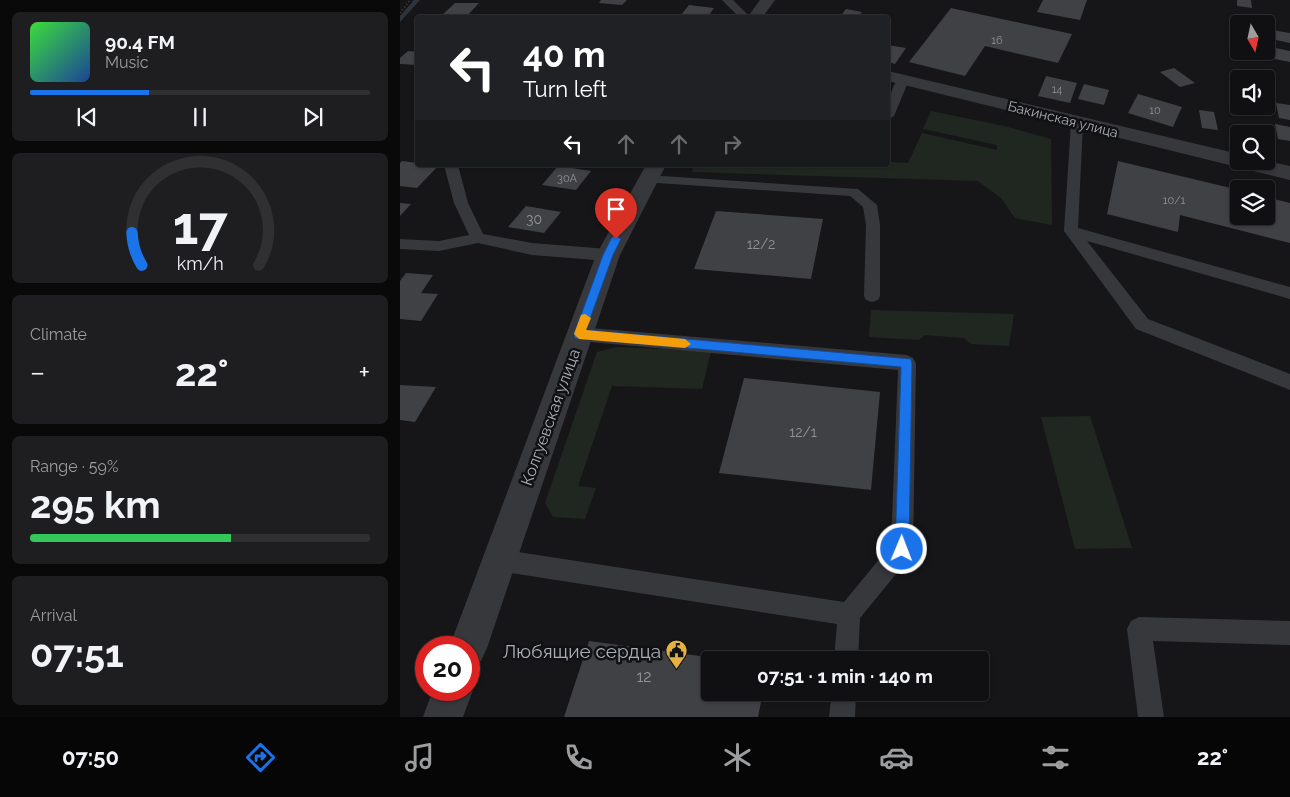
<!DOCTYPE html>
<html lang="en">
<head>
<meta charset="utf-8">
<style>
	body { margin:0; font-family:Raleway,sans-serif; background:#1e1e20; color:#f1f3f6; height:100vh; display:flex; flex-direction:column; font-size:19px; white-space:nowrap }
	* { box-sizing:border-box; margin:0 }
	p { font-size:16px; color:#9c9d9f }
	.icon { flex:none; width:28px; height:28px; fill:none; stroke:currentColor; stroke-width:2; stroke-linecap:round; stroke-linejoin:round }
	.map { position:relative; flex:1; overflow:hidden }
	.drawer { display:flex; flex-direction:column; gap:12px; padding:12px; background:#09090a; width:400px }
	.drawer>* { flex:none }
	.guide { position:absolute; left:15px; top:15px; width:475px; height:152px; border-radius:5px; box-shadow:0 1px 4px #0004,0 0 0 1px #303032; background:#202124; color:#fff; overflow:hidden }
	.needle { width:32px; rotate:171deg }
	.tools { position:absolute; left:830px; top:15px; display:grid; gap:10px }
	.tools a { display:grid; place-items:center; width:45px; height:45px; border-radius:5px; background:#101012; box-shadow:0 1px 4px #0004,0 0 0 1px #303032; font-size:25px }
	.speed { position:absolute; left:15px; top:636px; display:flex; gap:10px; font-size:25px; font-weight:700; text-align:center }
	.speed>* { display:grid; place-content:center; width:65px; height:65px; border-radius:50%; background:#101012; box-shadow:0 1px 4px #0004,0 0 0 1px #303032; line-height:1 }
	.speed .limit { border:8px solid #d22; background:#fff; color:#111 }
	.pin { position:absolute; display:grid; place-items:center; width:42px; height:42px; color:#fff; margin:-51px -21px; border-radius:50% 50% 50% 0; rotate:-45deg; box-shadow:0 0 5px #0007 }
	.pin .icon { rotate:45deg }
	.me { position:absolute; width:55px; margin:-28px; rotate:1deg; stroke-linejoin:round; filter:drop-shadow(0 0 4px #0008) }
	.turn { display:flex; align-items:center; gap:18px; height:105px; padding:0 25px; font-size:22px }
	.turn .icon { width:65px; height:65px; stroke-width:2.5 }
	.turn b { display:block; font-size:35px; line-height:42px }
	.lanes { display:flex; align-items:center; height:48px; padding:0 25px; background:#0003; justify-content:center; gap:25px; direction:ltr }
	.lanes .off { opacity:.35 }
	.big { font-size:38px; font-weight:700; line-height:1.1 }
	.drawer .card { flex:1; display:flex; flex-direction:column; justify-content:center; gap:8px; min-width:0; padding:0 18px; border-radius:8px; background:#1e1e20 }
	.drawer .dial { align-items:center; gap:0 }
	.dial svg { height:130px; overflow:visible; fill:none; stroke:#303032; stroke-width:7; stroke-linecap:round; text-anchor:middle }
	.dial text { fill:#f1f3f6; stroke:none }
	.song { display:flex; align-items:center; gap:15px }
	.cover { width:60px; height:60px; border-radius:8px; background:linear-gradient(135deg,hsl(120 70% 55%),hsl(220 70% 35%)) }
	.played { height:5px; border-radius:2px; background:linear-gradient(90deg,#1a73e8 35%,#303032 35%) }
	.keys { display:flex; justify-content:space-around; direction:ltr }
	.heat { display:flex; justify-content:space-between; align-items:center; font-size:28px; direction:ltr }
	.charge { height:8px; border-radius:4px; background:linear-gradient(90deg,#34c759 59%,#303032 0) }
	.trip { position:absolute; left:301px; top:651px; width:288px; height:50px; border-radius:5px; background:#101012; box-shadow:0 1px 4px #0004,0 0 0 1px #303032; font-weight:700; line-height:50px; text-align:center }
	.tab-bar { display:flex; height:80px; justify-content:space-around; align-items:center; background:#060607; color:#9c9d9f }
	.tab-bar .icon { width:35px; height:35px }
	.tab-bar .current { color:#1a73e8 }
	.tab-bar b { font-size:22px; color:#f1f3f6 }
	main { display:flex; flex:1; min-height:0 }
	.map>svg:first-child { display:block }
</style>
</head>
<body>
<main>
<section class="drawer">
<div class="card">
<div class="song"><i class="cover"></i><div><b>90.4 FM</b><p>Music</p></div></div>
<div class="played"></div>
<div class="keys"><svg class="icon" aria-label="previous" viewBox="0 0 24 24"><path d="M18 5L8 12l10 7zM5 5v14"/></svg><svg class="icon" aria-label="pause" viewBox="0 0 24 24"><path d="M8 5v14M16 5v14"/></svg><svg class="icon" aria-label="next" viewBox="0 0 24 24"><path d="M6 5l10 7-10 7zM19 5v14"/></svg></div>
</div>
<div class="card dial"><svg viewBox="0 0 100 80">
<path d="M14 69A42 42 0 1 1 86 69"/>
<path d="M14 69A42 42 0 0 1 8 49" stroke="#1a73e8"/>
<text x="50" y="56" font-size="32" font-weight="700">17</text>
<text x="50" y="72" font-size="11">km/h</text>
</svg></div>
<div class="card"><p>Climate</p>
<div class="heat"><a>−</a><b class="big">22°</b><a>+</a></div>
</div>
<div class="card"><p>Range · 59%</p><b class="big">295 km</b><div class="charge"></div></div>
<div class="card"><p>Arrival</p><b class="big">07:51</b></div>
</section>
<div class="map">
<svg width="890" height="717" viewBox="0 0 890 717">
	<rect width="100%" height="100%" fill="#161618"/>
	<g fill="#202721">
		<polygon points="531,111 604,126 651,139 652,225 615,218 601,198 578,181 292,172 294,165 488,165 488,162 508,163 522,133 597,150 597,145 523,129"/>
		<polygon points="471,310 614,314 609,346 571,344 564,338 525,335 519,340 469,337"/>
		<polygon points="217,347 311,351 302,389 212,386 178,486 196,488 185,519 153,517 145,503 197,352"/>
		<polygon points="690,416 732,548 675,549 641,417"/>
	</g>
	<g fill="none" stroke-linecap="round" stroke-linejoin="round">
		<polygon fill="#2d343b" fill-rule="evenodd" points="14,0 20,0 0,22 0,16"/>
	</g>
	<g fill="#404145">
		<polygon points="201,0 227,0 222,5 199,3"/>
		<polygon points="643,0 687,0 680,20 637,12"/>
		<polygon points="837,0 851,0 852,8 837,6"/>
		<polygon points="55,3 79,3 66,17 41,16"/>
		<polygon points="289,5 314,8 307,18 281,15"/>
		<polygon points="551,8 672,34 658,63 585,46 565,76 509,62"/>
		<polygon points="446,9 462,12 458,18 439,18"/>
		<polygon points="866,29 890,33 890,43 866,38"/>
		<polygon points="488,45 506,48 495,64 488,62"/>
		<polygon points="866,46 890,51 890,62 854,55 854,51 866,51"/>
		<polygon points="8,51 18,52 18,65 0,64 0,58"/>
		<polygon points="774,68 795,83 780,87 760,72"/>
		<polygon points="646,76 677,83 670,103 638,96"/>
		<polygon points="684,84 709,90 704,105 678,99"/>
		<polygon points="738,94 782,107 773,127 728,113"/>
		<polygon points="876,103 890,105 890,120 879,118"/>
		<polygon points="799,110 814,112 818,130 802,128"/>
		<polygon points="875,124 890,127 890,141 878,139"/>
		<polygon points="2,161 18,163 18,165 39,165 17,188 0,186 0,163"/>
		<polygon points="718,161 839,190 839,216 866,216 866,197 890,203 890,243 780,215 778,232 707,214"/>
		<polygon points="158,166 191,171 176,190 142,185"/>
		<polygon points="0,203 11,204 0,216"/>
		<polygon points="126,206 161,212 144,233 108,227"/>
		<polygon points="316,211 423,219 411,279 294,269"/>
		<polygon points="6,273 33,275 21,293 38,294 21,321 0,319 0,281"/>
		<polygon points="344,378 480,392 471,490 319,473"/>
		<polygon points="0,385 36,387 15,422 0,420"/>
		<polygon points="189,641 322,659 310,660 310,692 363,692 358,717 164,717"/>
	</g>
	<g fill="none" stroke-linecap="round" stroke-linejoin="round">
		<polyline stroke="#3d3f43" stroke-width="2" stroke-dasharray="1 2.5" stroke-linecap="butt" points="0,13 10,0"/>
		<g fill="#37383c" fill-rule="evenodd">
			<polygon points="322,0 333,0 351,18 340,18"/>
			<path d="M503,77l6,3 -15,36 -6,4c0,-12 2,-40 15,-43z"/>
			<polygon points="677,119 683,123 678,228 890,287 890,299 687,241 748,319 890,374 890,390 736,329 664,231 671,123"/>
			<polygon points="44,165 58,165 68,203 83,234 132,243 208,249 213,251 216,255 213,259 208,261 132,255 78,243 39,251 0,249 0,239 39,241 69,235 54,203"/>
			<polygon points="247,175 458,189 477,205 480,225 480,296 478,300 472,302 466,300 464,296 466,225 463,207 450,196 242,182 240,179 242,176"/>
			<polygon points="179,327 507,355 513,358 516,363 513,549 510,557 460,618 458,660 434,660 437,624 99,571 91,568 88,560 91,552 99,549 444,602 491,545 498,370 179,341 173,339 171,334 173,329"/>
			<polygon points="739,617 890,621 890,645 753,641 764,717 738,717 727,629 731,621"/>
			<polygon points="432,692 456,692 455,717 429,717"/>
		</g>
		<polygon fill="#37383c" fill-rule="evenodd" points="488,71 839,154 839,161 866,161 890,166 890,180 488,81"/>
		<g fill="#37383c" fill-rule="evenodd">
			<polygon points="360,0 375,0 362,18 347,18"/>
			<polygon points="246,165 266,165 220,255 87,648 81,661 69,666 69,648 49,648 196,255"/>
			<polygon points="69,681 73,690 63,717 23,717 33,690 69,690"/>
		</g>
	</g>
	<polygon fill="#1a73e8" stroke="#114b97" points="216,236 221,239 213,255 186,330 511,359 512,363 509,549 507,554 502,556 497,554 495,549 501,367 175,338 174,334 203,255 212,237"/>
	<polygon fill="#f59e0b" points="185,314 191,318 186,330 285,339 291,344 285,348 179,339 174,334 181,315"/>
	<defs>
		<symbol id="civic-pin" viewBox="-11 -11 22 30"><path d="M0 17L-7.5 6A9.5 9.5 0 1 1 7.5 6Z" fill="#e4b042" stroke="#111113"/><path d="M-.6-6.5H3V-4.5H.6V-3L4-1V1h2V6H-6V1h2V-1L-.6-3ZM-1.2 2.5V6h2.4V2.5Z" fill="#111"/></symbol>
	</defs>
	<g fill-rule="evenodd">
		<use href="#civic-pin" x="264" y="638" width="25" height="34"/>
	</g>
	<g text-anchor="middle" stroke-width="5" stroke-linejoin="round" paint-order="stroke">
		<g font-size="11" fill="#8f929a">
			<text x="597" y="44">16</text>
			<text x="657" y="93">14</text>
			<text x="755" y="114">10</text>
			<text x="167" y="182">30А</text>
			<text x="774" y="204">10/1</text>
		</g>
		<g font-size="14" fill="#a9adb7" stroke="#111113">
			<text transform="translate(663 119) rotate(14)" y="5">Бакинская улица</text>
		</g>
		<g font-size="14" fill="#8f929a">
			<text x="134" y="224">30</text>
			<text x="361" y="249">12/2</text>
			<text x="403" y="437">12/1</text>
		</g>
		<g font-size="16" fill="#a9adb7" stroke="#111113">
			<text transform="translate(150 417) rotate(-70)" y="6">Колгуевская улица</text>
		</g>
		<g font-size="16" fill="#8f929a">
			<text x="244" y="682">12</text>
		</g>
		<g font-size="19" fill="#a9adb7" stroke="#111113" text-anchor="end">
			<text x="261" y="658">Любящие сердца</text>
		</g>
	</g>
</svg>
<div class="tools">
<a><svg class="needle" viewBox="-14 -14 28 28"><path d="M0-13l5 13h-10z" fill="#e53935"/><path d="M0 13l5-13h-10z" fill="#9c9d9f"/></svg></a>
<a><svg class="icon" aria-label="sound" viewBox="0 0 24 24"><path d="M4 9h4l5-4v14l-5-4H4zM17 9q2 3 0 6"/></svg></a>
<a><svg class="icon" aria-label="search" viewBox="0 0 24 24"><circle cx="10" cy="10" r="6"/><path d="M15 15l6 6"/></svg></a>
<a><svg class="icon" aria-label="layers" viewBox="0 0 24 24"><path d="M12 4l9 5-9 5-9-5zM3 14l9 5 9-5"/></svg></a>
</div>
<div class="speed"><div class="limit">20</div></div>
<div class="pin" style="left:216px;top:239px;background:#d93025"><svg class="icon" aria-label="arrive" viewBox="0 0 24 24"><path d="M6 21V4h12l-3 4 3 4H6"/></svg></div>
<svg class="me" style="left:502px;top:549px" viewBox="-20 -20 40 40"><circle r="17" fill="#1a73e8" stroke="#fff" stroke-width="3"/><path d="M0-11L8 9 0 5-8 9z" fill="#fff"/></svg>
<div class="trip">07:51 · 1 min · 140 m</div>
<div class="guide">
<div class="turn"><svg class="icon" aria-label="left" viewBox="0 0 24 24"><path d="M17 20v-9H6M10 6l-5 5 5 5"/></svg><div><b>40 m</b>Turn left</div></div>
<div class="lanes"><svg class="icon" aria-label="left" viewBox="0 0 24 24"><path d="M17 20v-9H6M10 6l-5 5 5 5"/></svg><svg class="icon off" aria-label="ahead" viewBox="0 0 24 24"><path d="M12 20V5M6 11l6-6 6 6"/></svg><svg class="icon off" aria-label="ahead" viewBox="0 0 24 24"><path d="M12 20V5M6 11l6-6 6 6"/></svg><svg class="icon off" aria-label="right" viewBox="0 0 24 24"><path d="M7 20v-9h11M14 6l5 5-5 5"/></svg></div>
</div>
</div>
</main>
<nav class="tab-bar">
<b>07:50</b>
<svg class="icon current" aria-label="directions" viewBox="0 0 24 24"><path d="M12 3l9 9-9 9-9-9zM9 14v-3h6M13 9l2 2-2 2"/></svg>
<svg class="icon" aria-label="music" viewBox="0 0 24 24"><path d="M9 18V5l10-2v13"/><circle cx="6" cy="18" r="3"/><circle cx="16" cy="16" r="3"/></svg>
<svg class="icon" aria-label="phone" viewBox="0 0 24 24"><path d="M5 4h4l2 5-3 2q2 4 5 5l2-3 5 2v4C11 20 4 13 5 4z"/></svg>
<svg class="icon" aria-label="climate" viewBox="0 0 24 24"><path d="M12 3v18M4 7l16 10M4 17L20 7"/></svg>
<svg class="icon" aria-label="car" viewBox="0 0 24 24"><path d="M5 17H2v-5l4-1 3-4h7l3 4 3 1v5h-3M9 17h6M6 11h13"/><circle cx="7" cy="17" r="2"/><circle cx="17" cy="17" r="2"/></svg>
<svg class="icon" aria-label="filters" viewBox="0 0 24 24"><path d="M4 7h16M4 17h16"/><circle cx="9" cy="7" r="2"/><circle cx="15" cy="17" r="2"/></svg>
<b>22°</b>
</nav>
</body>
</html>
